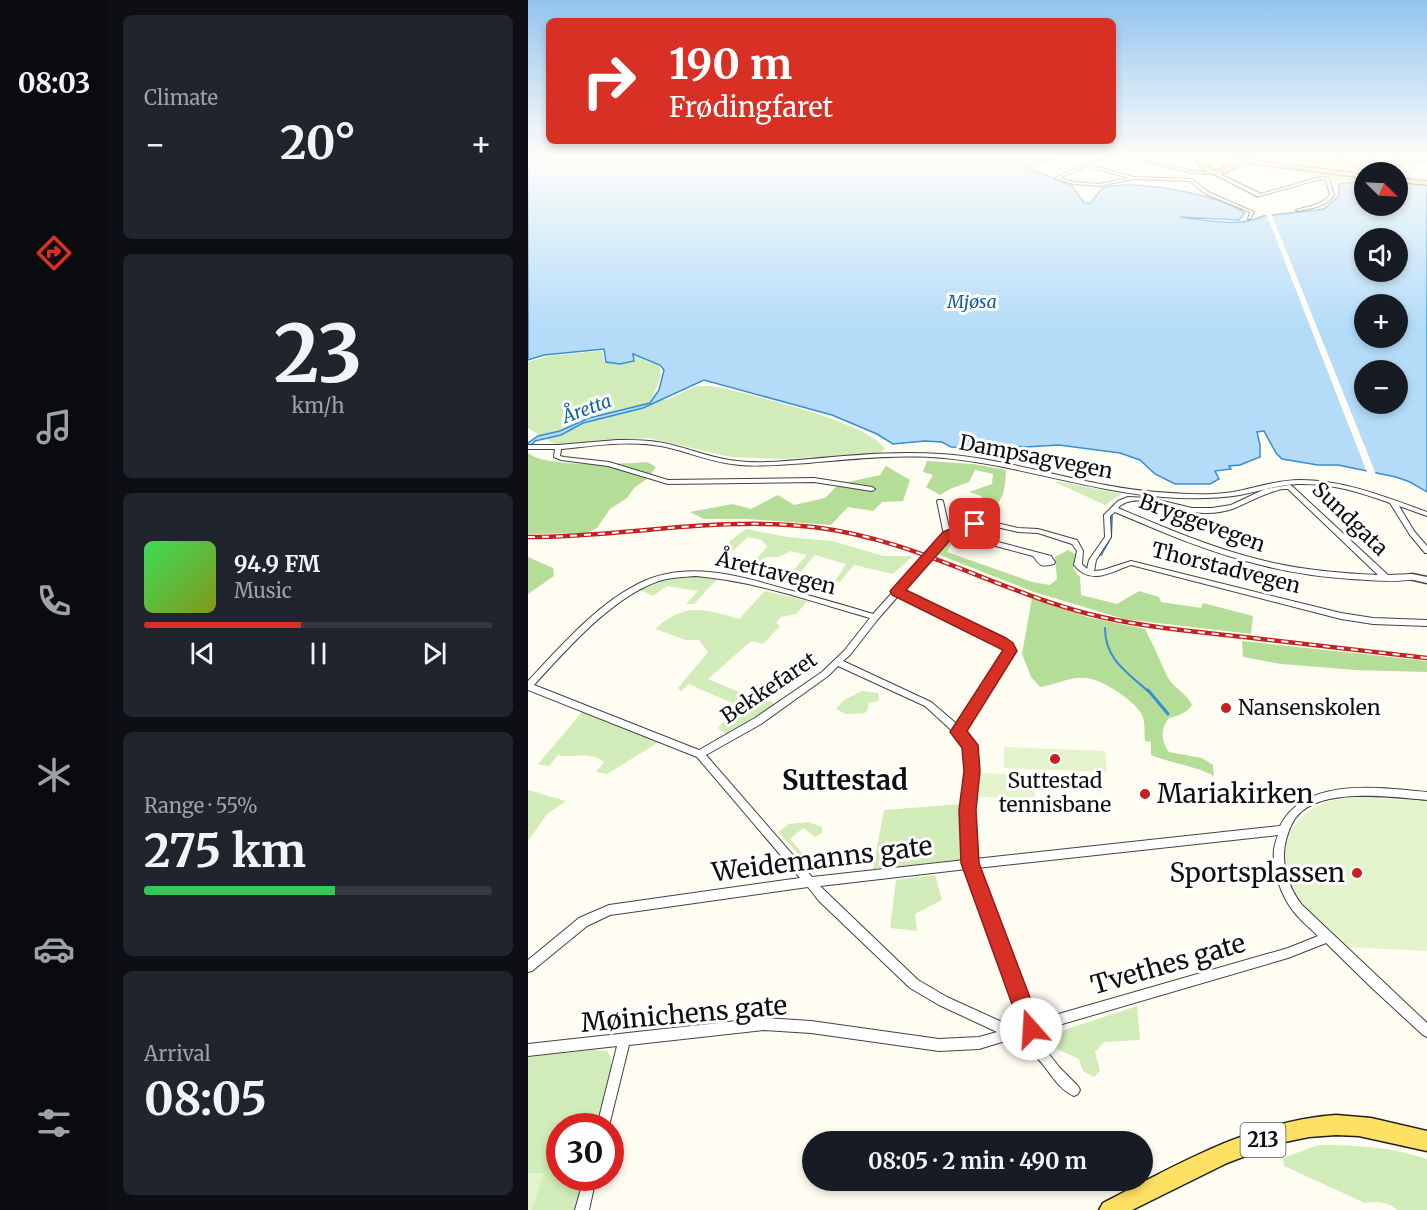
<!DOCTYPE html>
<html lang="en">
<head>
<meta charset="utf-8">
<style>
	body { margin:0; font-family:Merriweather,serif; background:#20242c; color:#f1f3f6; height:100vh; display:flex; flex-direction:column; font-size:22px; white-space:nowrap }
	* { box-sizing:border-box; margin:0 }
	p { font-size:20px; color:#9ea1a6 }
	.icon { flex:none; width:33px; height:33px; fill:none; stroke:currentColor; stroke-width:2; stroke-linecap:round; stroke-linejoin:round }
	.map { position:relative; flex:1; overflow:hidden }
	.panel { display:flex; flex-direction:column; gap:15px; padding:15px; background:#0d0f14; width:420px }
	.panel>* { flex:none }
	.guide { position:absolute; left:18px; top:18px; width:570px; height:126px; border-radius:9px; box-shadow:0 3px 9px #0003; background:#d93025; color:#fff; overflow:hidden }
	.needle { width:39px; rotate:114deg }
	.tools { position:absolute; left:826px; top:162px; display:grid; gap:12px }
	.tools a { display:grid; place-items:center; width:54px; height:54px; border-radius:50%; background:#171b24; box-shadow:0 3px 9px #0003; font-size:30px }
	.speed { position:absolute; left:18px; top:1113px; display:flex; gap:12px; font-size:30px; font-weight:700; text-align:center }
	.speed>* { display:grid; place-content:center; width:78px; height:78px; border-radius:50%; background:#171b24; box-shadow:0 3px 9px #0003; line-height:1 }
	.speed .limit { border:9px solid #d22; background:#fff; color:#111 }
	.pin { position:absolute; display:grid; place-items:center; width:51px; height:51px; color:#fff; margin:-26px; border-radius:12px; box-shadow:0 3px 9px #0006 }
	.me { position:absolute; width:66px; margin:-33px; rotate:341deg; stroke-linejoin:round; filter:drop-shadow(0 0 4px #0008) }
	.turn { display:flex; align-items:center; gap:21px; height:126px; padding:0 24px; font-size:27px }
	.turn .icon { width:78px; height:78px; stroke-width:2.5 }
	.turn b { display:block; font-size:42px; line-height:51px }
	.big { font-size:45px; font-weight:700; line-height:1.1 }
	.panel .card { flex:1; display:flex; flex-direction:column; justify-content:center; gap:9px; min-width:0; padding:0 21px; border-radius:9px; background:#20242c }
	.panel .dial { align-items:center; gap:0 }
	.dial b { font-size:78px; line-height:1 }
	.song { display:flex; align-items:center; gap:18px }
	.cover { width:72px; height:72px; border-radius:9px; background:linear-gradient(135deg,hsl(130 70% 55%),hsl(70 70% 35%)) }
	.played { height:6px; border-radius:3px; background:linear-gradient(90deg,#d93025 45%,#363941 45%) }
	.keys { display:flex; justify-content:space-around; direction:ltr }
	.heat { display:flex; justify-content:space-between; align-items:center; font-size:33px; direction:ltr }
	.charge { height:9px; border-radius:4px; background:linear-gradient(90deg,#34c759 55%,#363941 0) }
	.trip { position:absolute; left:274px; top:1131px; width:351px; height:60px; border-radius:30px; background:#171b24; box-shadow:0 3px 9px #0003; font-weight:700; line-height:60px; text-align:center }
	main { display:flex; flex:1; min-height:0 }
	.menu { display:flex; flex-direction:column; width:108px; justify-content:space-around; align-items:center; background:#090b0e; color:#9ea1a6 }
	.menu .icon { width:42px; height:42px }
	.menu .current { color:#d93025 }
	.menu b { font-size:27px; color:#f1f3f6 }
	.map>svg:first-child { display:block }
</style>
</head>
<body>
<main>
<nav class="menu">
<b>08:03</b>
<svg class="icon current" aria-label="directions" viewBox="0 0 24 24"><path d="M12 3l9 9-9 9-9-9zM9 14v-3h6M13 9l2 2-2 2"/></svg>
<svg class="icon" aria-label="music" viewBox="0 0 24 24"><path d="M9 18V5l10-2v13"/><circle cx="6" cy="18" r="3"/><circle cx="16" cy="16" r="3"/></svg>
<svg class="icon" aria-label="phone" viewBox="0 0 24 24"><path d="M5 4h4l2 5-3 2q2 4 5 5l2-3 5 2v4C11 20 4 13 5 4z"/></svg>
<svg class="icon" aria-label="climate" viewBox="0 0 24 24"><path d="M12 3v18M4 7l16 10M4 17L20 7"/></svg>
<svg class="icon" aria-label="car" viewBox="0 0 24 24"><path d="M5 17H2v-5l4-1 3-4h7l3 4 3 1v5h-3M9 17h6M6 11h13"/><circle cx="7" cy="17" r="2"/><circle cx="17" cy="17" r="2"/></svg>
<svg class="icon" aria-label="filters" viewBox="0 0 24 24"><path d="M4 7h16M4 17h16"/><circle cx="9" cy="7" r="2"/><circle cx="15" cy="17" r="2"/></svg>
</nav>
<section class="panel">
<div class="card"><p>Climate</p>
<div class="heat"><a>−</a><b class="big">20°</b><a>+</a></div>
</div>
<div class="card dial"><b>23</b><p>km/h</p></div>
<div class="card">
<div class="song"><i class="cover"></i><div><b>94.9 FM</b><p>Music</p></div></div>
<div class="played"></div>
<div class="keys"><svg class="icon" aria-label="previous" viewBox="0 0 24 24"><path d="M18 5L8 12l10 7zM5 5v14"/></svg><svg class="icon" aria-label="pause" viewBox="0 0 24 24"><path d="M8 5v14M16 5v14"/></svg><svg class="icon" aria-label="next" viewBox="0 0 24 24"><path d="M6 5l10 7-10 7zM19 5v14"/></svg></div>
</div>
<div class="card"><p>Range · 55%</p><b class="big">275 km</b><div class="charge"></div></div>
<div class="card"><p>Arrival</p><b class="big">08:05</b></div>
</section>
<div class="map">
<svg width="899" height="1210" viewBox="0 0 899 1210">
	<rect width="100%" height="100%" fill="#fffdf2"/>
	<g fill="#d1ecb9">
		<path d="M774,159h15l38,13 44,-9 19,6 -7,6 2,4 -15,-1v-6h-33v3c-22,-3 -41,-12 -64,-14z"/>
		<polygon points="714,162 837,178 837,181 803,181 803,178 795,177 773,183 769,182 789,175 715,163 699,174 715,183 695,174 704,169 708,163"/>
		<path d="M71,351l4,1 1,10 11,2 20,-3 -1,-5 25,9 2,11 -10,25 18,-2 28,-13h15c32,7 158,36 173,63l-3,3 -12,2 -88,5 -52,-2 -81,-19 -93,7 -28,-17v-66l20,-6z"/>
		<polygon points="527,482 528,481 594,494 577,505"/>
		<polygon points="218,529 259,537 304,541 356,556 385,556 365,574 326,565 312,582 307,581 318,564 287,555 270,575 263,573 279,555 263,551 250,557 238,557 230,566 223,565 239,547 234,540 220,537 206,550 193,548"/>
		<polygon points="163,576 190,578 166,604 158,604 170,591 139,586 125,596 112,590 135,581"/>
		<path d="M237,591l42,10 -1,2 -10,11 -15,3 -5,6 4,3 -17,18 -9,-3 -4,1 -42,37 55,23 8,-1 2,2v3l-47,28 -8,-6 14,-16 -2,-1 4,-7 -45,-20 -8,7 -3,-3 30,-36 -9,-12h-13l-31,-11c30,-27 49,-20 84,-10z"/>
		<polygon points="334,691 350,693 351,701 340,703 340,709 337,713 318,714 308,709 316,700"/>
		<path d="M54,712l77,30 -52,32 -11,-2 8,-10c-15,-12 -29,-3 -46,-7l-9,11 -11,-2z"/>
		<polygon points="0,790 38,801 19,814 0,841"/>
		<polygon points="434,804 433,860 345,869 356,810"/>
		<polygon points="280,822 294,827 294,833 287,837 275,828 262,839 275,854 272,856 250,832 261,824"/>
		<polygon points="407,875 414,900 387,914 389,931 362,928 368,880"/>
		<polygon points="609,1006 612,1040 576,1042 567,1052 572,1071 566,1077 555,1071 551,1059 514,1042 512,1038"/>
		<polygon points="65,1050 79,1051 83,1058 83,1068 70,1126 32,1126 32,1178 56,1178 48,1210 0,1210 0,1057"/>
		<path d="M790,1145c38,0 73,2 109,14v51h-30c-8,-8 -21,-9 -32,-7l-81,-37 -1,-8z"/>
	</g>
	<g fill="#b4de97">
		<path d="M0,453c17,15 95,11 119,9l9,5 -8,11 -14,10 -7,10 -17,11 -13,19 -10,5 -59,1z"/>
		<path d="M399,461l46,3 33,6c-1,28 -5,37 -31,47l-3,-2 10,-19 -13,-4 23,-8 1,-10 -18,-4 -6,12 -19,7 -10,6 -14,-8 7,-12 -10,-3z"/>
		<polygon points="358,466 382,480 375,501 354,502 345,511 320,507 303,525 219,519 176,519 162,512 205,504 223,509 250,495 266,505 297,498 311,484 352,475"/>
		<polygon points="424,539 426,539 419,552 504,582 522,585 529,579 527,557 540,550 547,554 545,569 552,577 553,595 589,604 611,591 631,597 633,602 673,608 675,603 725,616 723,634 596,619 506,592 409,554"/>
		<polygon points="0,557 25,568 26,576 0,594"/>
		<path d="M504,598l55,19 58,12c8,15 15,32 22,47 6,12 20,17 25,29 -6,8 -13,11 -23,13 -9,11 -8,23 0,34l33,6 11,7 1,11c-20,-11 -42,-12 -63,-21v-13l-6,-1c-1,-8 1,-20 -4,-28 -8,-13 -39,-34 -55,-35 -16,-2 -30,7 -46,9l-9,-10 -9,-23z"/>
		<polygon points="714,641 899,661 899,672 828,670 753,664 715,657"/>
	</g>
	<g fill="#e3f3cb">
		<polygon points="476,747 577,751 579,772 476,768"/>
		<polygon points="452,773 506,775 507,799 451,797"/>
		<path d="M831,797l68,4v150l-81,-4c-19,-17 -43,-35 -53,-58 -25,-54 13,-92 66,-92z"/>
		<polygon points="0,1173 16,1173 4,1210 0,1210"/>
	</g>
	<path fill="#b4dcf9" stroke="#378ed4" stroke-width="1.5" fill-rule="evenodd" d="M0,159h528l-22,5 -6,4 44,18 12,17h7l11,-15c33,-9 115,6 143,25l-6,7 -59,-3c26,3 60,11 83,-1l61,-7 15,-13v-12l26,-3v25h33v-23l29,2v307l-17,-10 -14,-5 -58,-12h-20l-36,-6 -6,-6 -12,-22 -7,1 3,13v12l-20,8 -11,1 2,3 -16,2 4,8 -9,5h-35l-20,-10 -15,-14 -20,-7 -61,-8 -34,2 -38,-2 -12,3 -24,-1 -9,-5 -17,-1 -32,3 -16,-10 -45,-19 -128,-35 -61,28 -60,15 -22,12 -26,6 -7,8v-6l10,-7 22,-5 29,-13 61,-15 9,-13 5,-20 -4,-5 -27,-11 1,7 -14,3 -14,-2 -2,-13 -60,6 -16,5zM837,238h33v34h-33zM837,304h33v34h-33zM837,370h33v34h-33z"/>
	<polygon fill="#fffdf2" points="738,213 743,213 849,477 840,475"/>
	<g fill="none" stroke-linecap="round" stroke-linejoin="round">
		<g stroke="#378ed4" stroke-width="2">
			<polyline points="573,555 583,537 584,516"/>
			<path d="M577,628c0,32 23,45 44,64"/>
		</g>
		<polyline stroke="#378ed4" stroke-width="3" points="620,690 640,714"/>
		<defs>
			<g id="minor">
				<path d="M570,159h4l-13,6 45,12 58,2 16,13 46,20 -4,7h-2l2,-7 -44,-18 -16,-13 -56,-2 -35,7 -25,-2 -19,-6zM558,166l43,12 -30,6 -25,-2 -14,-4z"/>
				<polygon points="604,159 608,159 665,171 689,173 687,174 665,173"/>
				<polygon points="808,159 812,159 838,168 874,161 875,159 878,159 876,163 838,170"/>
				<path d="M793,177l8,1 5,17c-6,11 -24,14 -36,16l-2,-1c12,-4 26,-5 34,-15l-4,-15 -5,-1 -61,17 -3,-1z"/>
				<path d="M89,440c20,0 39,0 59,6 20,5 40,13 61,15 24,3 49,0 73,-2 44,-4 87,-8 131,-5 73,5 142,32 215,38 26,2 51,4 77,0 22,-4 44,-12 67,-12 44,0 86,17 127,32v4l-28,-10 15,25 13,15v7h-2l-15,-18 -20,-32c-30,-11 -60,-20 -92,-19 -20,1 -39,7 -58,11 -26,4 -52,4 -77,2 -75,-6 -145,-32 -219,-39 -45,-4 -91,1 -136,5 -23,1 -46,4 -68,2 -28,-2 -53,-14 -79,-19 -33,-6 -67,0 -100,3l-1,7 4,1 45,5 59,18 146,-2 58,9 3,2 -3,2 -58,-9 -146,2 -60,-18 -47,-6 -7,-3 1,-8h-27v-4h30z"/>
				<path d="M762,485l2,1 96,89 24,-1 4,3 -1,2c-21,4 -44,1 -64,0 -29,-2 -58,-6 -86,-13 -52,-12 -101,-33 -150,-54l-5,4 1,21 -15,23 -2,11 9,-1 28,-9 210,52 32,5 54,2v6l-54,-2 -32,-5 -210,-54c-21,7 -39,21 -57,0l3,-14 -5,-7 -34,-11 -20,-1 -34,-8 -23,8 90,24 4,6 -1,2c-13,3 -13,3 -21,-8l-79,-21 -5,2 -47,54 109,53 3,7 -3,7 -48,73 11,14 3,26 -4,39 2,49 305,-33c25,-50 101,-38 147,-34v8c-35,-3 -98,-12 -126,12 -9,8 -12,18 -15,28 -6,23 2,47 16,65l125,118v14l-4,-2 -50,-46 -47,-46 -38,15 -253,74 -4,3h-5l19,14 15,19 18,18 2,4 -2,4 -4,2c-17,-7 -25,-27 -38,-39 -7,-7 -16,-12 -24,-18l-33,10 -40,2 -128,-18 -47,-3 -135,15 -20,81h-12l20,-80 -89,10v-12l236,-26 47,3 128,18 40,-2 18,-5 -58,-27 -29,-17 -91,-87 -11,-14 -198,28 -23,11 -55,45 -4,1v-12l51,-42 30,-13 191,-27 -103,-121 -169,-67v-9c32,-34 68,-76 110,-97 47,-24 99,-9 147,5 30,8 59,16 88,25l71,-79 -7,-34 1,-1h4l1,1 7,31 34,-12 34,8 20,1 39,11 6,11 -1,13 5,5 2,-9 16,-23 -1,-22 14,-14 10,-4 22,1 42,10h20l19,-3 34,-16zM754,489h6l90,86c-38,-2 -76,-5 -113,-14 -51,-12 -99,-33 -147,-53 16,-18 55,2 75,4 14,2 29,1 42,-4 16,-7 30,-15 47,-19zM168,576c59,5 117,26 174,42l-26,33 -22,21 -67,46 -56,32 -165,-65c33,-36 78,-88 125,-104 12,-4 25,-4 37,-5zM371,595l106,53 1,3 -2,4 -46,70 -27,-23 -88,-41 7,-6 28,-36zM310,666l87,40 24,22 17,18 1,25 -4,39 2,50 -153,17 -106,-122 55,-31 67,-48zM750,835c-2,5 -3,9 -4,14 -2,21 7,47 20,63 7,9 16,16 24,24l-30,12 -254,73 -57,-153zM439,869l57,155 -11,3 -66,-30 -29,-17 -98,-94z"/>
				<polygon points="56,1178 68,1178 61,1210 47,1210"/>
			</g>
			<g id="tertiary">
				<polygon points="687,172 733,194 733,195 729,196 686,174"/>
				<polygon points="884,574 899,577 899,583 881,579 880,577 881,575"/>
			</g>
			<g id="primary">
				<path d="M668,159h4l3,5 14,8v2c-9,0 -19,-7 -21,-15z"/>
				<polygon points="864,159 899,159 899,160 867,161"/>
				<path d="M808,1115l35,3 56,13v20l-68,-15 -23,-1 -27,2 -29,6 -53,20 -95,47h-33l4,-7c74,-38 148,-82 233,-88z"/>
			</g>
			<g id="trunk">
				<polygon points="705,159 716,159 837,174 837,178 720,163 694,174 685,174 685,172 710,161"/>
				<polygon points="870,178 899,181 899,185 870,182"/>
			</g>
		</defs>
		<use href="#minor" stroke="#424242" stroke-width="2"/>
		<use href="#tertiary" stroke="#424242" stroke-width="3"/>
		<use href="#primary" stroke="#202020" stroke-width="3"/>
		<use href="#trunk" stroke="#202020" stroke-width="2"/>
		<use href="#minor" fill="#fff" fill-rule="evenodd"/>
		<use href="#tertiary" fill="#fff" fill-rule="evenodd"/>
		<use href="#primary" fill="#fee063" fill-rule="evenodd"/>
		<use href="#trunk" fill="#fcc45c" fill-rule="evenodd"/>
		<defs>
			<path id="rail" d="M0,537c95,0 190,-21 285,-10 101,12 180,62 276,87 51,13 103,17 155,23 61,7 122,14 183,21"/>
		</defs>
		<use href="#rail" stroke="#c72020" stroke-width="4.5"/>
		<use href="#rail" stroke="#fff" stroke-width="2" stroke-dasharray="7" stroke-linecap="butt"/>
	</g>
	<linearGradient id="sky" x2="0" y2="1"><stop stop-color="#93c4ef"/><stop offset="0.48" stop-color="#fffef9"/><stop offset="1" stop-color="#fffef9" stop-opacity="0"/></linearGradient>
	<rect width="899" height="328" fill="url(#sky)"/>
	<polygon fill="#d93025" stroke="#8d1f18" stroke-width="1.5" points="447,519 451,521 451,526 424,538 378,590 478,638 485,643 489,651 439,731 450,745 452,771 448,810 451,863 514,1029 511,1036 503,1039 496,1036 493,1029 433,863 431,810 436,771 434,748 422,732 475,650 364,595 362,591 415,532"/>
	<g fill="#c72020" stroke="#fff" stroke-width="2">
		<circle cx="698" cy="708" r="6"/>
		<circle cx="527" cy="759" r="6"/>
		<circle cx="617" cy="794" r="6"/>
		<circle cx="829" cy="873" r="6"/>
	</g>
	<g text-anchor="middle" stroke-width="6" stroke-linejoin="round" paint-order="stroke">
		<g font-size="18" font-style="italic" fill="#115fa9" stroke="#fff">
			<text x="444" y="308">Mjøsa</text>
			<text transform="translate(59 409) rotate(-20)" y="6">Åretta</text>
		</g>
		<rect fill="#fff" stroke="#575757" stroke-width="1.5" x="712.5" y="1123" width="45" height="34" rx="4.5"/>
		<g font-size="20" font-weight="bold" fill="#0f0f0f">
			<text x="735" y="1147">213</text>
		</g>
		<g font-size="21" fill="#0f0f0f" stroke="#fff">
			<text transform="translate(508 457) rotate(11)" y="7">Dampsagvegen</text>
			<text transform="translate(822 519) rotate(44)" y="7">Sundgata</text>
			<text transform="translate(674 523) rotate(20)" y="7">Bryggevegen</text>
			<text transform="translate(698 568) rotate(14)" y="7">Thorstadvegen</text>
			<text transform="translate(248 573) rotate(14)" y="7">Årettavegen</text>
			<text transform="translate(241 688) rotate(-34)" y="7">Bekkefaret</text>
		</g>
		<g font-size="21" fill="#0f0f0f" stroke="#fff" text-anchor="start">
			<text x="710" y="715">Nansenskolen</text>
			<text x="527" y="788" text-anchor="middle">Suttestad<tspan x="527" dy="24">tennisbane</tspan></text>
		</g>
		<g font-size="26" fill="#0f0f0f" stroke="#fff" text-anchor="start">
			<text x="629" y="803">Mariakirken</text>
			<text x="817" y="882" text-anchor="end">Sportsplassen</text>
		</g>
		<g font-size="26" fill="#0f0f0f" stroke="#fff">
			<text transform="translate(294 859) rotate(-7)" y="9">Weidemanns gate</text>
			<text transform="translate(640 964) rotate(-16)" y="9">Tvethes gate</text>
			<text transform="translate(156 1014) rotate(-5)" y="9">Møinichens gate</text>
		</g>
		<g font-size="27" font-weight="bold" fill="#0f0f0f" stroke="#fff">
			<text x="317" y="790">Suttestad</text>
		</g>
	</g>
</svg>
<div class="tools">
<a><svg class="needle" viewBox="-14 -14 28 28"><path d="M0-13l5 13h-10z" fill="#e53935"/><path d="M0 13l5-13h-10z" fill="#9ea1a6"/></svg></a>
<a><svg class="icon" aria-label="sound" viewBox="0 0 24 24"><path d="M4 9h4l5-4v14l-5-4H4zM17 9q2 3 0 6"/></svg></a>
<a>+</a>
<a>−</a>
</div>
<div class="speed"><div class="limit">30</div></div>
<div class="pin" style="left:447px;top:524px;background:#d93025"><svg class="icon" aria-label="arrive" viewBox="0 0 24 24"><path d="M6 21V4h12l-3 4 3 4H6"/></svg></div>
<svg class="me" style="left:503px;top:1029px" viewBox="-20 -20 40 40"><circle r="19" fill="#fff"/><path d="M0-13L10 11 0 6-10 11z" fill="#d93025"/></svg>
<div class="trip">08:05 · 2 min · 490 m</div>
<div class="guide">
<div class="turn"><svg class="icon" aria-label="right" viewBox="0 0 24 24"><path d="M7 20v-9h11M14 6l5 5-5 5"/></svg><div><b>190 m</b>Frødingfaret</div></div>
</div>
</div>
</main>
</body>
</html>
